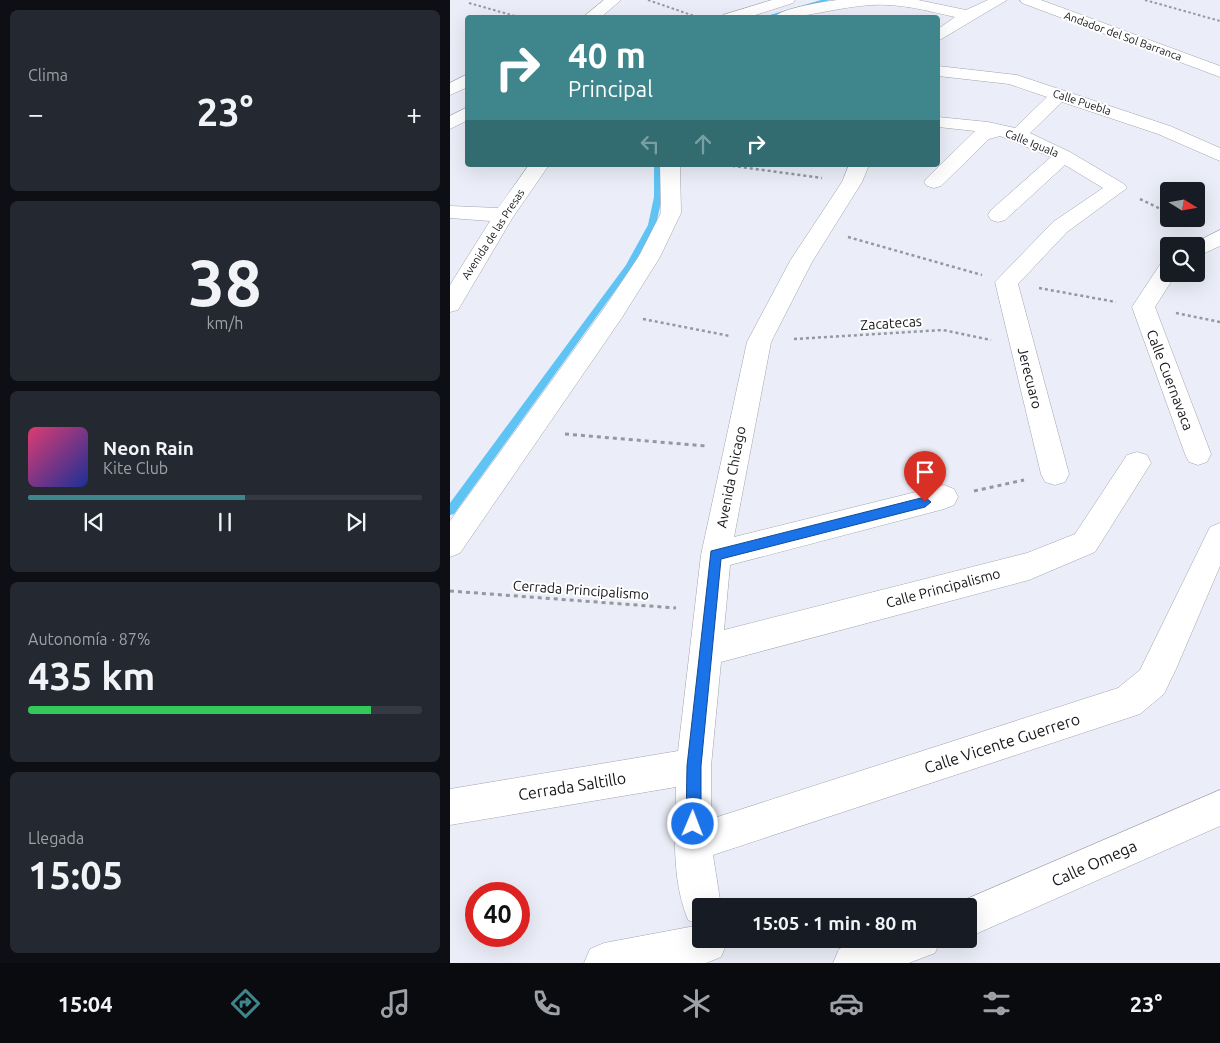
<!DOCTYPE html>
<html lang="es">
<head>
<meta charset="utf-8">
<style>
	body { margin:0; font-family:Ubuntu,sans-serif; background:#242831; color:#f1f3f6; height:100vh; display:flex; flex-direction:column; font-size:19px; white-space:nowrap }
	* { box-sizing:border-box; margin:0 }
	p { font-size:16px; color:#9ea1a6 }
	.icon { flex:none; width:28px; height:28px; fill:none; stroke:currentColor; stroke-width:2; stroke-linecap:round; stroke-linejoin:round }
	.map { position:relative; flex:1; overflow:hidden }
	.details { display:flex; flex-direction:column; gap:10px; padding:10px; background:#0d0f14; width:450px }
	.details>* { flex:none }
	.top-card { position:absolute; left:15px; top:15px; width:475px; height:152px; border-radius:5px; box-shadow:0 5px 20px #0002; background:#3f868c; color:#fff; overflow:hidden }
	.needle { width:32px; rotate:101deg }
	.tools { position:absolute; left:710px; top:182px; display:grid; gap:10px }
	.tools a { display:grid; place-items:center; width:45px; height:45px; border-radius:5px; background:#171b24; box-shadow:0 5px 20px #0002; font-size:25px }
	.speed { position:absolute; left:15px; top:882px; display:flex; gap:10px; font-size:25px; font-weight:700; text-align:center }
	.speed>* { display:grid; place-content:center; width:65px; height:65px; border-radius:50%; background:#171b24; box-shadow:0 5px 20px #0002; line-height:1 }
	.speed .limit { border:8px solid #d22; background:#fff; color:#111 }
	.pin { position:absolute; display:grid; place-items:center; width:42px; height:42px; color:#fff; margin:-51px -21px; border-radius:50% 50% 50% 0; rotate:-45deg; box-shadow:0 0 5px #0007 }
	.pin .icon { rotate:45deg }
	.me { position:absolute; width:55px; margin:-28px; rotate:1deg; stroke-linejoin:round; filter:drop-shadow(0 0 4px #0008) }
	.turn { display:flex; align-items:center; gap:18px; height:105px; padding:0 20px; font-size:22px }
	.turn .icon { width:65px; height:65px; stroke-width:2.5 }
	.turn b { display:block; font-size:35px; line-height:42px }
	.lanes { display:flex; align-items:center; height:48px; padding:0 20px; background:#0003; justify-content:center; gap:25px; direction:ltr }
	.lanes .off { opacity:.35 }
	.big { font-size:38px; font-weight:700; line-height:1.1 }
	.details .tile { flex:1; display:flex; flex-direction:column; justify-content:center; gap:8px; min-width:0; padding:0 18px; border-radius:8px; background:#242831 }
	.details .dial { align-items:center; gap:0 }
	.dial b { font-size:65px; line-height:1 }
	.song { display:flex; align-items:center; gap:15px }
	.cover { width:60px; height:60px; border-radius:8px; background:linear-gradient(135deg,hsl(340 70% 55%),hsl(230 70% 35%)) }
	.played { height:5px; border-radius:2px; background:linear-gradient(90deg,#3f868c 55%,#363941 55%) }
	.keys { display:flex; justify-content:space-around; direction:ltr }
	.heat { display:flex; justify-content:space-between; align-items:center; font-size:28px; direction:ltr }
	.charge { height:8px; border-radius:4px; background:linear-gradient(90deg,#34c759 87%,#363941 0) }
	.trip { position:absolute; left:242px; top:898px; width:285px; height:50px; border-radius:5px; background:#171b24; box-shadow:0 5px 20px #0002; font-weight:700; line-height:50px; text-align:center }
	.dock { display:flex; height:80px; justify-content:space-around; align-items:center; background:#090b0e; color:#9ea1a6 }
	.dock .icon { width:35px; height:35px }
	.dock .on { color:#3f868c }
	.dock b { font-size:22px; color:#f1f3f6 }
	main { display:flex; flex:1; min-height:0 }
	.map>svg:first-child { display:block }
</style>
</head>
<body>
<main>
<section class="details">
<div class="tile"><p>Clima</p>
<div class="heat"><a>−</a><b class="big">23°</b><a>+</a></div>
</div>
<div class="tile dial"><b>38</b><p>km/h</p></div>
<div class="tile">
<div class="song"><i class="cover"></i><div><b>Neon Rain</b><p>Kite Club</p></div></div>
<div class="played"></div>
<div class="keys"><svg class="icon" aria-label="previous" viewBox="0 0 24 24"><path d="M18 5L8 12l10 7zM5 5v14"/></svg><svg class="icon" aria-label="pause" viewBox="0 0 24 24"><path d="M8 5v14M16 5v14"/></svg><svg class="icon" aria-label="next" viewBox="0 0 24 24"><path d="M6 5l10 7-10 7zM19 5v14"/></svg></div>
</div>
<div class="tile"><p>Autonomía · 87%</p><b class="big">435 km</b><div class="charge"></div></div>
<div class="tile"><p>Llegada</p><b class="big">15:05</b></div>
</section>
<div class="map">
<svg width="770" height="963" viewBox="0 0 770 963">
	<rect width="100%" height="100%" fill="#ebeef8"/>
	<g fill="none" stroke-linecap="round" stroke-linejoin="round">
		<g fill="#5fc3f3" fill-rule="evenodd">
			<polygon points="371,0 380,0 319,18 309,18"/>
			<polygon points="204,165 212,165 212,197 206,225 183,266 4,514 0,515 0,503 176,265 198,225 204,197"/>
		</g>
		<defs>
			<g id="minor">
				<polygon points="154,0 171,0 150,18 132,18"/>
				<polygon points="322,0 345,0 343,3 296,18 271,18 273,15"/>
				<path d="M387,0h81l48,10 22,-10h19l-69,41v-12l17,-12c-27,-6 -55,-14 -84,-12 -33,2 -65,13 -98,13 8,-10 50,-16 64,-18z"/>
				<polygon points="570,0 591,0 770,66 770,77 572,3"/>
				<polygon points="488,66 567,75 720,126 770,148 770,161 708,134 612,102 580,133 620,152 674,184 677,188 617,232 568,284 619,474 615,482 605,485 595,482 591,474 545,282 603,222 653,188 615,165 555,220 548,222 541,220 538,215 541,210 601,157 550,136 539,139 491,186 484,188 477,186 474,182 477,178 525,131 488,127 488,117 538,122 565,128 597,97 559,84 488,76"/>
				<polygon points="18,74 18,87 0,95 0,83"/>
				<polygon points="18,107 18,120 0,129 0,116"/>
				<polygon points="79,165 99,165 63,217 8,310 0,312 0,285 40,221 0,218 0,206 48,208"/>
				<polygon points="210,165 230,165 231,213 210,257 171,319 10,553 0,557 0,521 155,307 189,256 211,213"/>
				<path d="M399,165h20l-7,17 -50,80 -41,80 -37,195 210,-52 10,4 4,8 -4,8 -10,4 -214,56 -6,65 303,-77 48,-19 52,-79 10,-3 10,3 4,8 -56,89 -66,28 -308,82 -10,104v53l407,-131 22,-18 70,-143 10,-4v43l-44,103 -12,25 -24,20 -427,141 8,51h-20v33h24l2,4 -6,14 -15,6h-122l6,-14 14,-6 96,-18 -12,-5c-17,-41 -13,-90 -12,-133l-226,38v-36l228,-38 23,-196 46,-213 43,-81 52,-79z"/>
				<polygon points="770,230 770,246 746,257 746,246 738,246"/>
				<polygon points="719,261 719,274 726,274 705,307 761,454 757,462 748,465 739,462 735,454 682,307 711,263"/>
				<polygon points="770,790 770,826 519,937 519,906 504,906 505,904"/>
				<polygon points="415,939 491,939 485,953 459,963 383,963 389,949"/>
			</g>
		</defs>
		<use href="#minor" stroke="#a1a4ad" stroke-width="1"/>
		<g stroke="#96989f" stroke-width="2" stroke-dasharray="2.5 2.5" stroke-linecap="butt">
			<polyline points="198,0 250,18"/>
			<polyline points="695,0 770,21"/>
			<polyline points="19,3 72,18"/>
		</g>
		<g stroke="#96989f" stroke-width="2.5" stroke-dasharray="3 3" stroke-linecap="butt">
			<polyline points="276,165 372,178"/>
			<polyline points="690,199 719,213"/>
			<polyline points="731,219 740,223"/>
			<polyline points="398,237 532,275"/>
			<polyline points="589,288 666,302"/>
			<polyline points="726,313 770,322"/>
			<polyline points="193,319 280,336"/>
			<polyline points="344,339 493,330 541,340"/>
		</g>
		<g stroke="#96989f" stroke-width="3" stroke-dasharray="4 4" stroke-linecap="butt">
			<polyline points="115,434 256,446"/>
			<polyline points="524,491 574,480"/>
			<polyline points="0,591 226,608"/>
		</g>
		<use href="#minor" fill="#fff" fill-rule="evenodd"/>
	</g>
	<polygon fill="#1a73e8" stroke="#114b97" points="475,497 481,502 475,507 271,559 251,766 251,824 248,829 243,832 238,829 236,824 237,766 261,551"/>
	<g text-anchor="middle" stroke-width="4" stroke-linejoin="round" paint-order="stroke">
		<g font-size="11" fill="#151619" stroke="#fff">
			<text transform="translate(673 36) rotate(20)" y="4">Andador del Sol Barranca</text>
			<text transform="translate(632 102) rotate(18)" y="4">Calle Puebla</text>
			<text transform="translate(582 143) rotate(22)" y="4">Calle Iguala</text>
			<text transform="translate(43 234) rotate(-57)" y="4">Avenida de las Presas</text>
		</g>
		<g font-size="14" fill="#151619" stroke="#fff">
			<text transform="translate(441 323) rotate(-4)" y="5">Zacatecas</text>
			<text transform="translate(580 378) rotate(76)" y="5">Jerecuaro</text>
			<text transform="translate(720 380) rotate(69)" y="5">Calle Cuernavaca</text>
			<text transform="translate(281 477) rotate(-79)" y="5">Avenida Chicago</text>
			<text transform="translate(493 588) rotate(-15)" y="5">Calle Principalismo</text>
			<text transform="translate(131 590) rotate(4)" y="5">Cerrada Principalismo</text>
		</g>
		<g font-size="16" fill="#151619" stroke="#fff">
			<text transform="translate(552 743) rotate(-18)" y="6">Calle Vicente Guerrero</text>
			<text transform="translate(122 786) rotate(-9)" y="6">Cerrada Saltillo</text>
			<text transform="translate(644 863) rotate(-24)" y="6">Calle Omega</text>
		</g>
	</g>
</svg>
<div class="tools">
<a><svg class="needle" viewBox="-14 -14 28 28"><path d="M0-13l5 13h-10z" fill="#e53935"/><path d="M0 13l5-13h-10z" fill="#9ea1a6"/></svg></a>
<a><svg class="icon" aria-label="search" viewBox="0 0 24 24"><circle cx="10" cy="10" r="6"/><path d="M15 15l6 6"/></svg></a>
</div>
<div class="speed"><div class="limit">40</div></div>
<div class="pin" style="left:475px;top:502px;background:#d93025"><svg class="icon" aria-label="arrive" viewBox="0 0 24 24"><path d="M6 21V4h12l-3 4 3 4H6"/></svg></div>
<svg class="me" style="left:243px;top:824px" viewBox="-20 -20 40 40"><circle r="17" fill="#1a73e8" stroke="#fff" stroke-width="3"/><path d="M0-11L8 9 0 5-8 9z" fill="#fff"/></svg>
<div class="trip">15:05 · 1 min · 80 m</div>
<div class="top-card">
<div class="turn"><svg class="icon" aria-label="right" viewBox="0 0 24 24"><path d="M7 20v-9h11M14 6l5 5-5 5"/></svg><div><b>40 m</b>Principal</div></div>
<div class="lanes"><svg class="icon off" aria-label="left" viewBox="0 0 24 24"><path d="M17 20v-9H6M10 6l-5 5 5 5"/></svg><svg class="icon off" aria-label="ahead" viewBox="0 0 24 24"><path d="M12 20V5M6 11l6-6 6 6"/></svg><svg class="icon" aria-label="right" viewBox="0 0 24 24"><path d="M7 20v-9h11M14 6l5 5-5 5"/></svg></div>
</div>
</div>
</main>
<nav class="dock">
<b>15:04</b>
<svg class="icon on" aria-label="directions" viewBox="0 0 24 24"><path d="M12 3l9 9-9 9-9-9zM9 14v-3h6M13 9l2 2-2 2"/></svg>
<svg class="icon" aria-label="music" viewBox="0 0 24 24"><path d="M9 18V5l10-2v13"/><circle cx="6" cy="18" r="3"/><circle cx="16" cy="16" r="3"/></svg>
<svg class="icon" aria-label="phone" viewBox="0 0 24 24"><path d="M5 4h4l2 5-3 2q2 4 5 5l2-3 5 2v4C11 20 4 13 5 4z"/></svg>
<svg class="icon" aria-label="climate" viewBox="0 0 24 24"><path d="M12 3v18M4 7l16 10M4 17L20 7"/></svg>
<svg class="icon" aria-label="car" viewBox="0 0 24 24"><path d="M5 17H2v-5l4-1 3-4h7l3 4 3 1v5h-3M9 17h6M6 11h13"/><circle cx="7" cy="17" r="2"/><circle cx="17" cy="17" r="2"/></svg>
<svg class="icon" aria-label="filters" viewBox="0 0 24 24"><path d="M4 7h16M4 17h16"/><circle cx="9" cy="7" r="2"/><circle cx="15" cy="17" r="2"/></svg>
<b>23°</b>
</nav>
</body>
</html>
